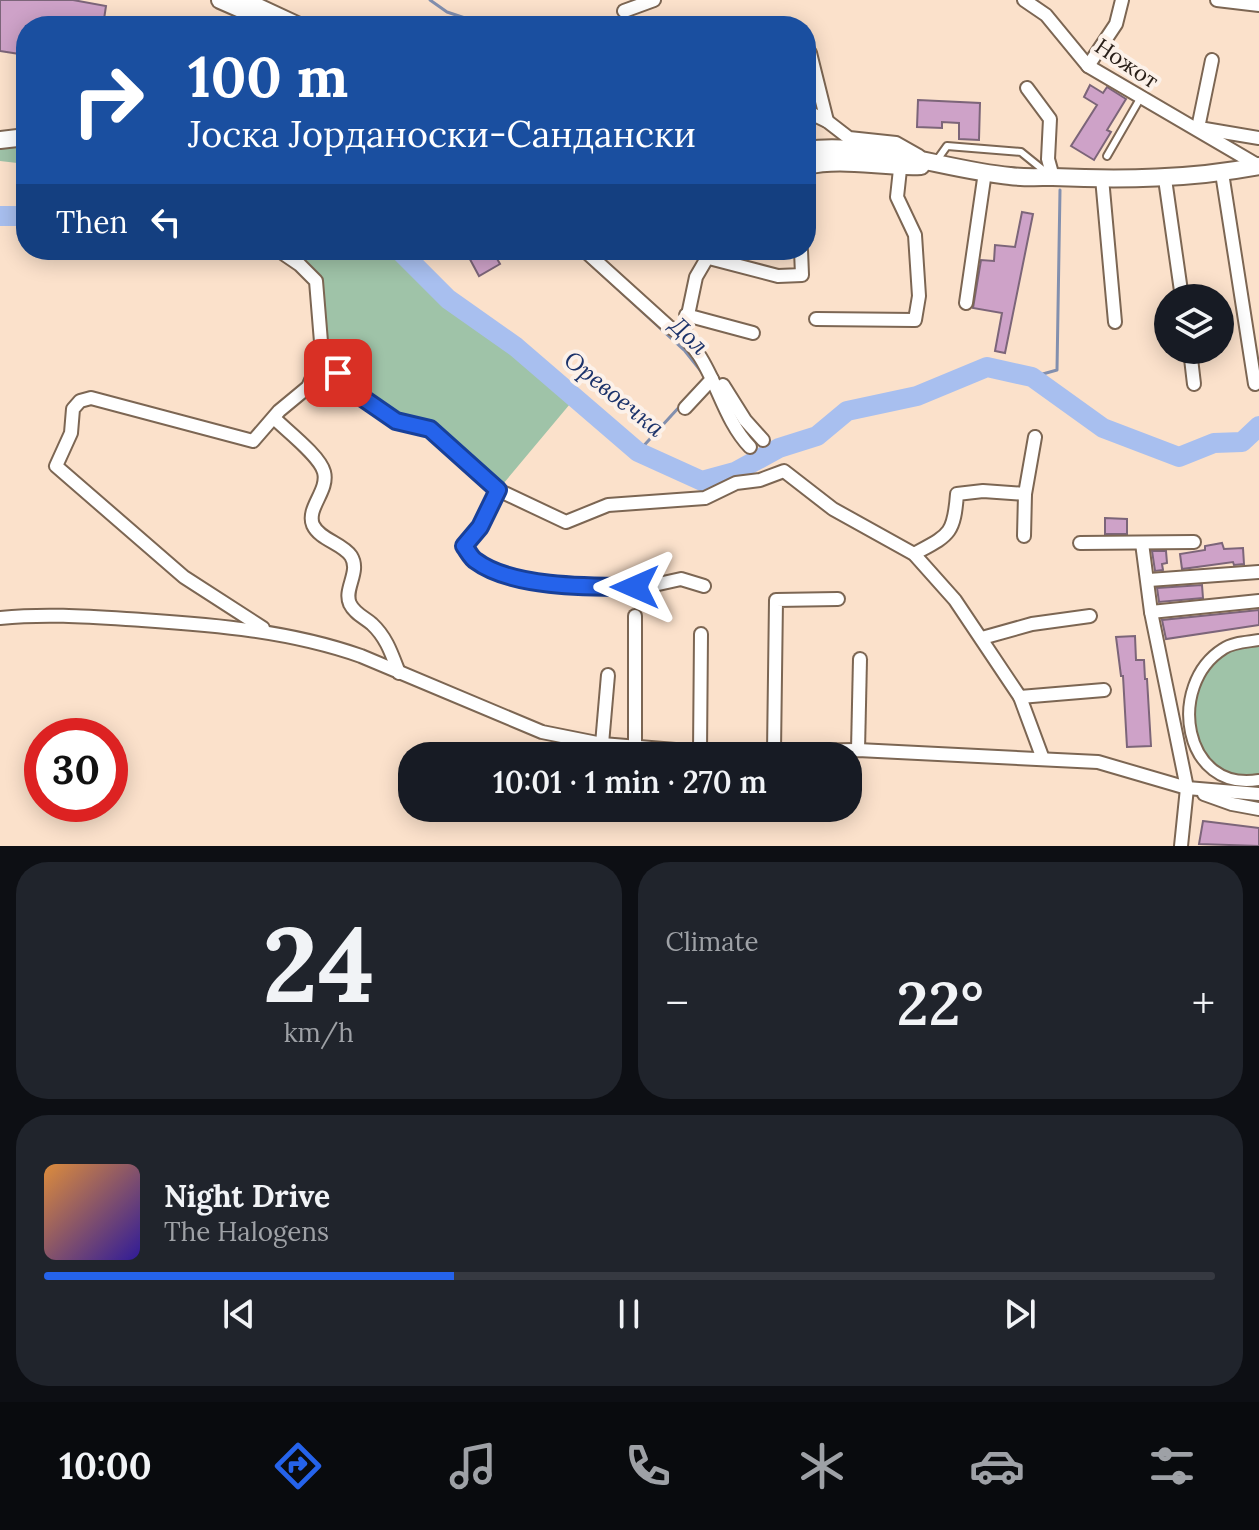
<!DOCTYPE html>
<html lang="en">
<head>
<meta charset="utf-8">
<style>
	body { margin:0; font-family:Lora,serif; background:#20242c; color:#f1f3f6; height:100vh; display:flex; flex-direction:column; font-size:30px; white-space:nowrap }
	* { box-sizing:border-box; margin:0 }
	p { font-size:26px; color:#9ea1a6 }
	.icon { flex:none; width:44px; height:44px; fill:none; stroke:currentColor; stroke-width:2; stroke-linecap:round; stroke-linejoin:round }
	.map { position:relative; height:846px; overflow:hidden }
	.panel { display:flex; flex-direction:column; gap:16px; padding:16px; background:#0d0f14; flex:1 }
	.panel>* { flex:none }
	.hud { position:absolute; left:16px; top:16px; width:800px; height:244px; border-radius:32px; box-shadow:0 4px 20px #0003; background:#1a4fa0; color:#fff; overflow:hidden }
	.controls { position:absolute; left:1154px; top:284px; display:grid; gap:16px }
	.controls a { display:grid; place-items:center; width:80px; height:80px; border-radius:50%; background:#171b24; box-shadow:0 4px 20px #0003; font-size:40px }
	.speed { position:absolute; left:24px; top:718px; display:flex; gap:16px; font-size:40px; font-weight:700; text-align:center }
	.speed>* { display:grid; place-content:center; width:104px; height:104px; border-radius:50%; background:#171b24; box-shadow:0 4px 20px #0003; line-height:1 }
	.speed .limit { border:12px solid #d22; background:#fff; color:#111 }
	.pin { position:absolute; display:grid; place-items:center; width:68px; height:68px; color:#fff; margin:-34px; border-radius:16px; box-shadow:0 4px 12px #0006 }
	.me { position:absolute; width:88px; margin:-44px; rotate:270deg; stroke-linejoin:round; filter:drop-shadow(0 0 6px #0008) }
	.turn { display:flex; align-items:center; gap:28px; height:168px; padding:0 40px; font-size:36px }
	.turn .icon { width:104px; height:104px; stroke-width:2.5 }
	.turn b { display:block; font-size:56px; line-height:68px }
	.then { display:flex; align-items:center; height:76px; padding:0 40px; background:#0003; gap:16px; font-size:30px }
	.big { font-size:60px; font-weight:600; line-height:1.1 }
	.panel .tile { flex:1; display:flex; flex-direction:column; justify-content:center; gap:12px; min-width:0; padding:0 28px; border-radius:32px; background:#20242c }
	.panel .dial { align-items:center; gap:0 }
	.dial b { font-size:104px; line-height:1 }
	.song { display:flex; align-items:center; gap:24px }
	.cover { width:96px; height:96px; border-radius:12px; background:linear-gradient(135deg,hsl(30 70% 55%),hsl(250 70% 35%)) }
	.played { height:8px; border-radius:4px; background:linear-gradient(90deg,#2563eb 35%,#363941 35%) }
	.keys { display:flex; justify-content:space-around; direction:ltr }
	.heat { display:flex; justify-content:space-between; align-items:center; font-size:44px; direction:ltr }
	.panel .tiles { flex:1; display:grid; gap:16px; grid-template-columns:1fr 1fr }
	.tile:last-child { grid-column:span 2 }
	.trip { position:absolute; left:398px; top:742px; width:464px; height:80px; border-radius:32px; background:#171b24; box-shadow:0 4px 20px #0003; font-weight:600; line-height:80px; text-align:center }
	.tab-bar { display:flex; height:128px; justify-content:space-around; align-items:center; background:#090b0e; color:#9ea1a6 }
	.tab-bar .icon { width:56px; height:56px }
	.tab-bar .on { color:#2563eb }
	.tab-bar b { font-size:36px; color:#f1f3f6 }
	.map>svg:first-child { display:block }
</style>
</head>
<body>
<div class="map">
<svg width="1259" height="846" viewBox="0 0 1259 846">
	<rect width="100%" height="100%" fill="#fbe1cb"/>
	<g fill="#9fc3a8">
		<polygon points="26,137 26,164 0,161 0,140"/>
		<polygon points="278,250 402,251 448,299 516,347 575,398 498,490 430,429 396,421 354,392 322,354 316,281"/>
		<polygon points="1259,640 1259,780 1231,779 1201,757 1189,727 1193,690 1223,649"/>
	</g>
	<g fill="none" stroke-linecap="round" stroke-linejoin="round">
		<g stroke="#828fae" stroke-width="3">
			<polyline points="430,0 447,12 471,20 474,26"/>
			<polyline points="575,250 685,351 704,375"/>
			<polyline points="1032,377 1057,370 1060,190"/>
			<polyline points="638,452 681,405"/>
		</g>
		<g stroke="#a8bfef" stroke-width="20">
			<polyline points="0,216 26,216"/>
			<polyline points="399,250 448,299 516,347 638,452 702,481 735,472 779,448 817,436 847,411 917,396 987,367 1032,377 1103,428 1179,457 1214,443 1242,442 1259,426"/>
		</g>
	</g>
	<g fill="#cea2c8" stroke="#7c6579" stroke-width="2">
		<polygon points="0,0 73,0 106,6 103,26 26,26 26,55 0,51"/>
		<polygon points="1090,85 1103,93 1107,87 1126,99 1107,130 1111,132 1094,160 1071,146 1097,105 1084,97"/>
		<polygon points="918,100 980,103 979,140 959,139 959,123 942,122 942,128 917,127"/>
		<polygon points="1022,212 1033,214 1005,353 995,351 1002,313 973,308 981,260 994,261 995,245 1015,247"/>
		<polygon points="465,250 492,250 500,264 479,276"/>
		<polygon points="1105,518 1127,519 1127,534 1105,534"/>
		<polygon points="1222,543 1224,549 1243,548 1244,564 1234,565 1233,562 1182,569 1180,554 1205,550 1205,546"/>
		<polygon points="1152,551 1166,551 1167,563 1162,564 1163,570 1155,571"/>
		<polygon points="1202,585 1203,598 1159,602 1157,588"/>
		<polygon points="1259,610 1259,625 1166,639 1162,620"/>
		<polygon points="1135,636 1136,660 1144,660 1145,679 1147,679 1151,746 1127,747 1123,676 1121,676 1116,637"/>
		<polygon points="1203,821 1259,828 1259,846 1199,844"/>
	</g>
	<g fill="none" stroke-linecap="round" stroke-linejoin="round">
		<defs>
			<g id="service">
				<polyline points="1107,156 1141,97"/>
				<polyline points="937,160 947,146 1021,152 1047,173"/>
			</g>
			<path id="pedestrian" d="M1259,640c-12,2 -26,2 -36,9 -57,36 -40,144 36,131"/>
			<g id="minor">
				<polyline points="1024,0 1046,15 1088,66 1259,166"/>
				<polyline points="1217,0 1259,5"/>
				<polyline points="624,11 654,0"/>
				<polyline points="806,53 810,53 827,121"/>
				<polyline points="1088,66 1116,24 1122,0"/>
				<polyline points="1027,88 1050,119 1048,159 1053,177"/>
				<polyline points="806,111 827,121 849,138 896,143 919,156"/>
				<polyline points="1198,128 1212,60"/>
				<polyline points="1205,129 1259,138"/>
				<polyline points="1222,173 1255,384"/>
				<polyline points="1102,178 1115,322"/>
				<polyline points="1165,179 1182,298"/>
				<polyline points="278,250 300,265 316,281 322,354 354,392 396,421 430,429 498,490 566,522 608,505 705,498 736,483 760,480 784,471 833,509 914,554 955,600 1020,697 1043,759"/>
				<path d="M584,250l84,76c46,24 48,86 82,121"/>
				<polyline points="709,258 778,276 802,275 801,250"/>
				<polyline points="966,303 985,172"/>
				<polyline points="686,315 753,333"/>
				<polyline points="816,319 915,320 919,296 915,235 897,197 901,160"/>
				<polyline points="684,334 696,277 710,253"/>
				<polyline points="1190,350 1194,384"/>
				<polyline points="723,385 745,420 763,440"/>
				<polyline points="685,408 712,379"/>
				<path d="M274,418c12,12 46,38 50,54 5,19 -18,36 -11,53 7,15 29,18 38,31 10,16 -8,33 -1,48 5,10 14,13 22,20 15,14 20,31 27,49"/>
				<polyline points="498,490 480,527 464,546 475,561 505,575 568,587 645,587 681,579 704,586"/>
				<polyline points="1024,536 1025,494 1035,437"/>
				<polyline points="1080,543 1194,542"/>
				<polyline points="1142,543 1151,612 1187,788 1181,846"/>
				<path d="M914,554c35,-19 40,-19 43,-60l26,-3 42,3"/>
				<polyline points="1149,580 1259,572"/>
				<polyline points="1151,612 1259,601"/>
				<path d="M0,618c48,-5 94,-1 142,2 74,5 148,11 219,36l181,76 60,12 98,8 158,-2 240,12 89,26 72,6"/>
				<polyline points="263,628 184,577 56,466 71,433 73,409 80,401 91,398 253,441 279,411 308,387 322,354"/>
				<polyline points="982,638 1032,624 1090,616"/>
				<polyline points="1020,697 1104,690"/>
				<polyline points="602,744 608,675"/>
				<polyline points="635,748 635,616"/>
				<polyline points="858,750 860,659"/>
				<polyline points="774,751 776,600 838,599"/>
				<polyline points="700,752 701,634"/>
				<polyline points="1204,794 1232,804 1259,809"/>
			</g>
			<g id="tertiary">
				<polyline points="220,0 252,14"/>
				<polyline points="243,0 299,26"/>
				<polyline points="0,140 26,137"/>
				<path d="M806,150c64,-9 140,20 204,26 14,2 29,1 43,1 70,3 137,2 206,-11"/>
				<path d="M806,166c37,-9 77,2 115,0"/>
			</g>
		</defs>
		<use href="#service" stroke="#7c6653" stroke-width="10"/>
		<use href="#pedestrian" stroke="#7c6653" stroke-width="14"/>
		<use href="#minor" stroke="#7c6653" stroke-width="16"/>
		<use href="#tertiary" stroke="#7c6653" stroke-width="20"/>
		<use href="#service" stroke="#fff" stroke-width="6"/>
		<use href="#pedestrian" stroke="#fff" stroke-width="10"/>
		<use href="#minor" stroke="#fff" stroke-width="12"/>
		<use href="#tertiary" stroke="#fff" stroke-width="16"/>
	</g>
	<g fill="none" stroke-linecap="round" stroke-linejoin="round">
		<defs>
			<path id="route" d="M338,373l16,19 42,29 34,8 68,61 -18,37 -16,19c4,5 7,12 12,15 36,27 115,26 159,26"/>
		</defs>
		<use href="#route" stroke="#184099" stroke-width="20"/>
		<use href="#route" stroke="#2563eb" stroke-width="14"/>
	</g>
	<g text-anchor="middle" stroke-width="8" stroke-linejoin="round" paint-order="stroke">
		<g font-size="22" fill="#281e17" stroke="#fcf1e9">
			<text transform="translate(1127 63) rotate(34)" y="8">Ножот</text>
		</g>
		<g font-size="24" font-style="italic" fill="#1b326a" stroke="#fcf1e9">
			<text transform="translate(689 336) rotate(44)" y="8">Дол</text>
			<text transform="translate(614 394) rotate(39)" y="8">Оревоечка</text>
		</g>
	</g>
</svg>
<div class="controls">
<a><svg class="icon" aria-label="layers" viewBox="0 0 24 24"><path d="M12 4l9 5-9 5-9-5zM3 14l9 5 9-5"/></svg></a>
</div>
<div class="speed"><div class="limit">30</div></div>
<div class="pin" style="left:338px;top:373px;background:#d93025"><svg class="icon" aria-label="arrive" viewBox="0 0 24 24"><path d="M6 21V4h12l-3 4 3 4H6"/></svg></div>
<svg class="me" style="left:635px;top:587px" viewBox="-20 -20 40 40"><path d="M0-17L14 15 0 8-14 15z" fill="#2563eb" stroke="#fff" stroke-width="4"/></svg>
<div class="trip">10:01 · 1 min · 270 m</div>
<div class="hud">
<div class="turn"><svg class="icon" aria-label="right" viewBox="0 0 24 24"><path d="M7 20v-9h11M14 6l5 5-5 5"/></svg><div><b>100 m</b>Јоска Јорданоски-Сандански</div></div>
<div class="then">Then<svg class="icon" aria-label="left" viewBox="0 0 24 24"><path d="M17 20v-9H6M10 6l-5 5 5 5"/></svg></div>
</div>
</div>
<section class="panel">
<div class="tiles">
<div class="tile dial"><b>24</b><p>km/h</p></div>
<div class="tile"><p>Climate</p>
<div class="heat"><a>−</a><b class="big">22°</b><a>+</a></div>
</div>
<div class="tile">
<div class="song"><i class="cover"></i><div><b>Night Drive</b><p>The Halogens</p></div></div>
<div class="played"></div>
<div class="keys"><svg class="icon" aria-label="previous" viewBox="0 0 24 24"><path d="M18 5L8 12l10 7zM5 5v14"/></svg><svg class="icon" aria-label="pause" viewBox="0 0 24 24"><path d="M8 5v14M16 5v14"/></svg><svg class="icon" aria-label="next" viewBox="0 0 24 24"><path d="M6 5l10 7-10 7zM19 5v14"/></svg></div>
</div>
</div>
</section>
<nav class="tab-bar">
<b>10:00</b>
<svg class="icon on" aria-label="directions" viewBox="0 0 24 24"><path d="M12 3l9 9-9 9-9-9zM9 14v-3h6M13 9l2 2-2 2"/></svg>
<svg class="icon" aria-label="music" viewBox="0 0 24 24"><path d="M9 18V5l10-2v13"/><circle cx="6" cy="18" r="3"/><circle cx="16" cy="16" r="3"/></svg>
<svg class="icon" aria-label="phone" viewBox="0 0 24 24"><path d="M5 4h4l2 5-3 2q2 4 5 5l2-3 5 2v4C11 20 4 13 5 4z"/></svg>
<svg class="icon" aria-label="climate" viewBox="0 0 24 24"><path d="M12 3v18M4 7l16 10M4 17L20 7"/></svg>
<svg class="icon" aria-label="car" viewBox="0 0 24 24"><path d="M5 17H2v-5l4-1 3-4h7l3 4 3 1v5h-3M9 17h6M6 11h13"/><circle cx="7" cy="17" r="2"/><circle cx="17" cy="17" r="2"/></svg>
<svg class="icon" aria-label="filters" viewBox="0 0 24 24"><path d="M4 7h16M4 17h16"/><circle cx="9" cy="7" r="2"/><circle cx="15" cy="17" r="2"/></svg>
</nav>
</body>
</html>
